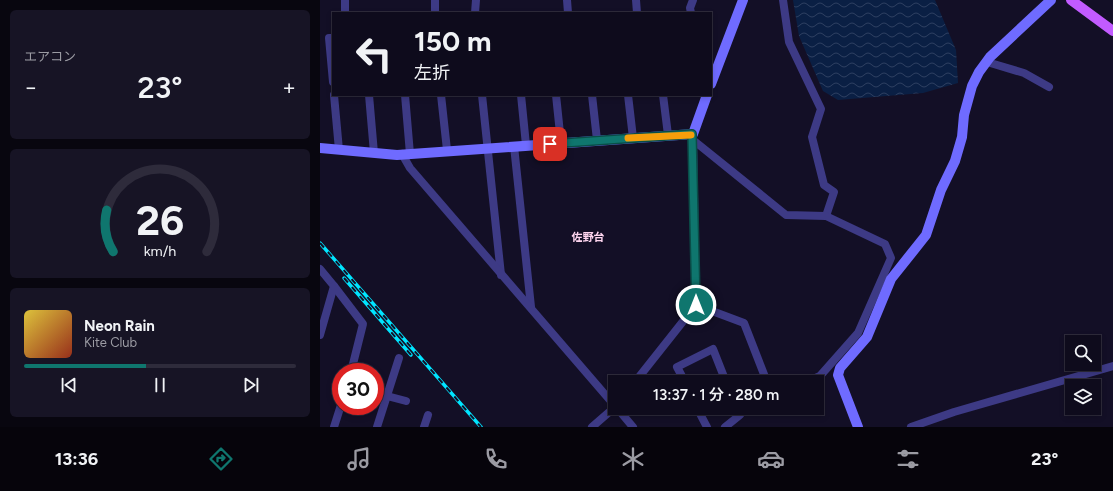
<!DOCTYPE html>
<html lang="ja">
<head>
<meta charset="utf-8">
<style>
	body { margin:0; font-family:Figtree,"Noto Sans JP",sans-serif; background:#171425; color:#f1f3f6; height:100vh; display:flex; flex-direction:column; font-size:15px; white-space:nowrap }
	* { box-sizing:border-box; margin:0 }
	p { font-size:13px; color:#9b9ba3 }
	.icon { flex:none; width:22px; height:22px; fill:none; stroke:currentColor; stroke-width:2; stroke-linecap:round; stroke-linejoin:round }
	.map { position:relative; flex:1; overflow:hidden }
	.side { display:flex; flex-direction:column; gap:10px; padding:10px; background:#08060f; width:320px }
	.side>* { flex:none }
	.banner { position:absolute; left:12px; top:12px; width:380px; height:84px; border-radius:0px; box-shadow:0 2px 6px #0003,0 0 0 1px #2e2b3b; background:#0e0b1c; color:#f1f3f6; overflow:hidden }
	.buttons { position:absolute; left:745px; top:335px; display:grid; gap:8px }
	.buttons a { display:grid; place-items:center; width:36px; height:36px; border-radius:0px; background:#0e0b1c; box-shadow:0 2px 6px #0003,0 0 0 1px #2e2b3b; font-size:20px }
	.speed { position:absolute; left:12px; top:363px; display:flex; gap:8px; font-size:20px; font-weight:700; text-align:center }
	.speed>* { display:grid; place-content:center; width:52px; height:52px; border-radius:50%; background:#0e0b1c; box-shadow:0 2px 6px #0003,0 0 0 1px #2e2b3b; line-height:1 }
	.speed .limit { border:6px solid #d22; background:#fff; color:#111 }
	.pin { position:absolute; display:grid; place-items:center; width:34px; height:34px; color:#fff; margin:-17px; border-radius:8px; box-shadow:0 2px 6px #0006 }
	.me { position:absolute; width:44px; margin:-22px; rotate:0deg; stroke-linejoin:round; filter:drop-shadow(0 0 3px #0008) }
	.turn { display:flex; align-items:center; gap:14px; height:84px; padding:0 16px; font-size:18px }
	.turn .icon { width:52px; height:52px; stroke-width:2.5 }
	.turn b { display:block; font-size:28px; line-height:34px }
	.big { font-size:30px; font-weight:600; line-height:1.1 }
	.side .card { flex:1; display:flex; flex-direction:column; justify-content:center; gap:6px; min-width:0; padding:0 14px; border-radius:6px; background:#171425 }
	.side .dial { align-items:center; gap:0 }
	.dial svg { height:104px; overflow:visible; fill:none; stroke:#2e2b3b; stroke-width:7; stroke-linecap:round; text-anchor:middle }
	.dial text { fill:#f1f3f6; stroke:none }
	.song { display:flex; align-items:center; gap:12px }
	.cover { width:48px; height:48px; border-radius:6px; background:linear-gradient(135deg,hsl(50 70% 55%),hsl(10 70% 35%)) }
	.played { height:4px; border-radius:2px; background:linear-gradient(90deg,#0f766e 45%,#2e2b3b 45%) }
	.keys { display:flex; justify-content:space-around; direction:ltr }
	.heat { display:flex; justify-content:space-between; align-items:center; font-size:22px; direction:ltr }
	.trip { position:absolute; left:288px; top:375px; width:216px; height:40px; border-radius:0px; background:#0e0b1c; box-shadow:0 2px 6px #0003,0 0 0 1px #2e2b3b; font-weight:600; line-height:40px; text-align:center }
	.menu { display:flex; height:64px; justify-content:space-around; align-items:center; background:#06040b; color:#9b9ba3 }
	.menu .icon { width:28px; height:28px }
	.menu .active { color:#0f766e }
	.menu b { font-size:18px; color:#f1f3f6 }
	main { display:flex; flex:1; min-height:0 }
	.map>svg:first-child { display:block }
</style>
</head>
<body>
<main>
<section class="side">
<div class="card"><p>エアコン</p>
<div class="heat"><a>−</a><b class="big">23°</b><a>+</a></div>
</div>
<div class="card dial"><svg viewBox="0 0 100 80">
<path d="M14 69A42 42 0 1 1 86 69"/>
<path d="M14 69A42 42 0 0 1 9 37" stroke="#0f766e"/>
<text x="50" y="56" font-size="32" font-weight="700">26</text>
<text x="50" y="72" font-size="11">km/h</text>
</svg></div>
<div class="card">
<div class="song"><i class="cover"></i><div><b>Neon Rain</b><p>Kite Club</p></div></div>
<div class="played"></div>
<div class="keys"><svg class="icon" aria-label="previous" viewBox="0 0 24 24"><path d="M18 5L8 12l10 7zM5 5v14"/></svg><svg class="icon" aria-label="pause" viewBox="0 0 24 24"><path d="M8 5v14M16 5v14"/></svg><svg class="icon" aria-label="next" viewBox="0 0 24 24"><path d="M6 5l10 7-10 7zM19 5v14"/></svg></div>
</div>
</section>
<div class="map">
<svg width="793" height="427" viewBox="0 0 793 427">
	<defs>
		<pattern id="water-waves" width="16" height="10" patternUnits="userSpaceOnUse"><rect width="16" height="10" fill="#0a1f44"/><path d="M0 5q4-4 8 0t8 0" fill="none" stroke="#2d3f60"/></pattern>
	</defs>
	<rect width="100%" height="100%" fill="#130f26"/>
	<polygon fill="url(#water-waves)" points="473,0 615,0 636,50 638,83 603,93 518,100 503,91 479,36"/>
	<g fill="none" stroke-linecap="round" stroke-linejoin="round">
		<g stroke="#3d3a85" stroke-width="8">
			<polyline points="25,0 25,13"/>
			<polyline points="247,0 248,13"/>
			<polyline points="316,0 317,13"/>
			<polyline points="463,0 469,42 501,109 492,137 504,185 514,192 506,216"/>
			<polyline points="115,13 115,0"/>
			<polyline points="155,13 156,0"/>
			<polyline points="371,13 370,8 373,0"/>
			<polyline points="13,38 9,38 13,82"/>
			<polyline points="667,62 704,73 729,87"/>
			<polyline points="14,95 19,150"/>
			<polyline points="49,95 54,153"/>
			<polyline points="85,95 90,154"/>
			<polyline points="121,95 127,150"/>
			<polyline points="162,95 181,275"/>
			<polyline points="201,95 206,145"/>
			<polyline points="236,95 241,143"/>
			<polyline points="272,95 277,140"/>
			<polyline points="308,95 313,138"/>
			<polyline points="343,95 348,135"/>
			<polyline points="373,137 376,305"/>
			<polyline points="373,140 466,215 506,216 565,244 571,258 538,333 500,376 487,382"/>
			<polyline points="194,146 211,307"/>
			<polyline points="82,154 90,168 295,406"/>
			<polyline points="0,269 14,286 0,335"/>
			<polyline points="14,286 43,324 31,372"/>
			<polyline points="315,382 376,305 424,323 447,382"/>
			<polyline points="365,382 357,367 393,349 406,382"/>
			<polyline points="67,396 86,401"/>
			<polyline points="297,408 313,427"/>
			<polyline points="377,408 387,427"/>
			<polyline points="14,427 21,405"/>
			<polyline points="57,427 79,358"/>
			<polyline points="104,427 108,415"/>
			<polyline points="272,427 295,407"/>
			<polyline points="405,427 420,415 417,408"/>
			<polyline points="591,427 634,412 793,366"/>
		</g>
		<g stroke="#6f6bff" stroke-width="10">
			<polyline points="391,84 423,0"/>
			<polyline points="0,148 77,155 373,134 387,95"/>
			<polyline points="538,427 518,375 520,368 547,337 571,279 606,235 621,190 635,161 642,137 644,115 652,86 659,72 670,57 731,0"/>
		</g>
		<polyline stroke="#c25bff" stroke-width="10" points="751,0 793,31"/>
		<defs>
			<g id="rail">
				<polyline points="0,243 161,427"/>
				<polyline points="24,278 91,355"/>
			</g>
		</defs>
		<use href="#rail" stroke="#00e5ff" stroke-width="3.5"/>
		<use href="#rail" stroke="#130f26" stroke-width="2" stroke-dasharray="6" stroke-linecap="butt"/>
	</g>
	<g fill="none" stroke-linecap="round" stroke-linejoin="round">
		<defs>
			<polyline id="route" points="230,144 372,134 376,305"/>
		</defs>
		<use href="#route" stroke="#0a4d48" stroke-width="10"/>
		<use href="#route" stroke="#0f766e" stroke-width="7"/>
		<polyline stroke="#f59e0b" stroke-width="7" points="308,138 371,135"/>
	</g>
	<g text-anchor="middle" stroke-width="4" stroke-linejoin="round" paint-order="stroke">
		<g font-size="11" font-weight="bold" fill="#ffd6f0" stroke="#130f26">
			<text x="268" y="241">佐野台</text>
		</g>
	</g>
</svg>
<div class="buttons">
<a><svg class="icon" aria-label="search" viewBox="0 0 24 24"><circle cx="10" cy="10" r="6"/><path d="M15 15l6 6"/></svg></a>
<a><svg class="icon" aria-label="layers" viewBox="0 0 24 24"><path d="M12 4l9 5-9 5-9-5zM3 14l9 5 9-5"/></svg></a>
</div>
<div class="speed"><div class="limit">30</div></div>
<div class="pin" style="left:230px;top:144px;background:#d93025"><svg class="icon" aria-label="arrive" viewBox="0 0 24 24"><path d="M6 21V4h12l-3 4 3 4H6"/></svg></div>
<svg class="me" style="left:376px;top:305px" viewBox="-20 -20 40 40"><circle r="17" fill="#0f766e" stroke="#fff" stroke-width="3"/><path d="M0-11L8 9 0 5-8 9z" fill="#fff"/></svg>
<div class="trip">13:37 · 1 分 · 280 m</div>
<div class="banner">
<div class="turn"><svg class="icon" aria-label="left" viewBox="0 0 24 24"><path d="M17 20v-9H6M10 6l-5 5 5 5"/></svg><div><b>150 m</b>左折</div></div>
</div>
</div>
</main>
<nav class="menu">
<b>13:36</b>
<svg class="icon active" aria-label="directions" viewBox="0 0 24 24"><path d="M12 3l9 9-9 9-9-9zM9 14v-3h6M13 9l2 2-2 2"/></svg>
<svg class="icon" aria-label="music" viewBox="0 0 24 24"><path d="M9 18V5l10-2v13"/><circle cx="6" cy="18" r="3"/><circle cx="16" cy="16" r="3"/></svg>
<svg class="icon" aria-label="phone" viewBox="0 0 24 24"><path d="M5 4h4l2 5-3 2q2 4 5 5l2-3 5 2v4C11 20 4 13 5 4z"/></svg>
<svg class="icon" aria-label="climate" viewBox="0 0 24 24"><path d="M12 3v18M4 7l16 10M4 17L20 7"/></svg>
<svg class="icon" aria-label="car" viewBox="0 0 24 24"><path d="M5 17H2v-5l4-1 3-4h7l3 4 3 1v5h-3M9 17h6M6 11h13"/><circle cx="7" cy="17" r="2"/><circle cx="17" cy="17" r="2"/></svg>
<svg class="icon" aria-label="filters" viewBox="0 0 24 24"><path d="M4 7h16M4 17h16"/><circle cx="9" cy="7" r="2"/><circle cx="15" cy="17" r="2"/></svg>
<b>23°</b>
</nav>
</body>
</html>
